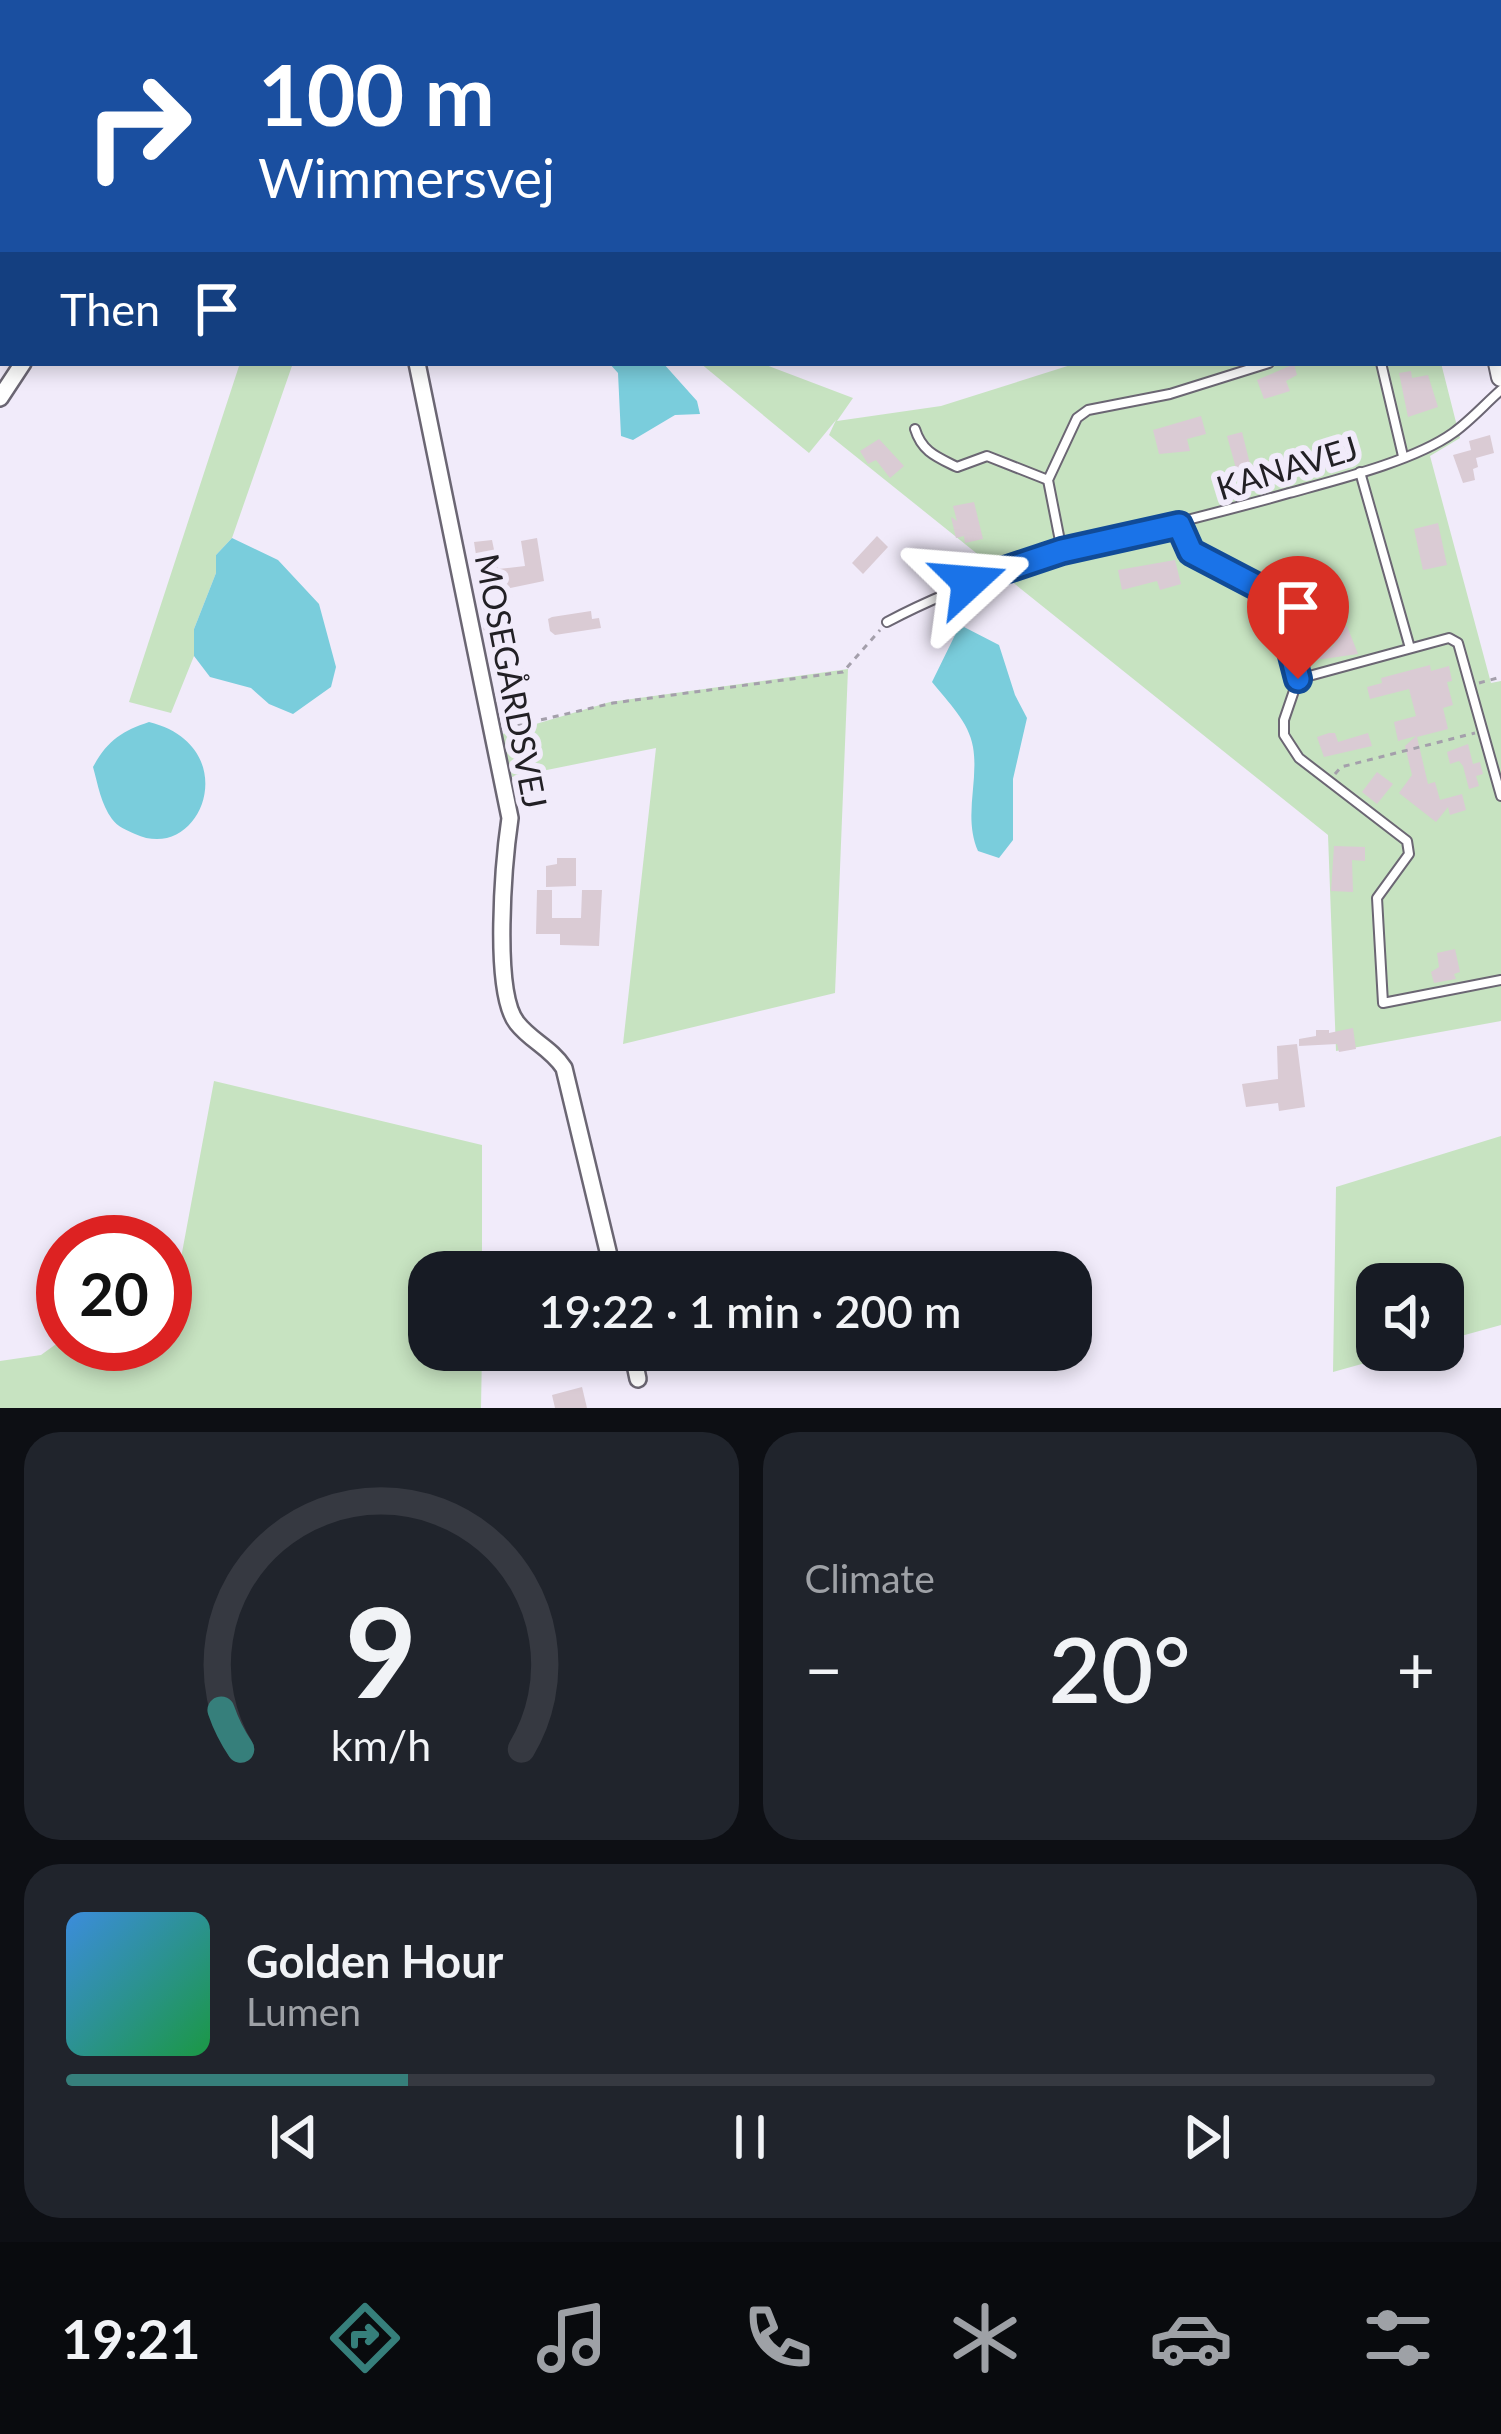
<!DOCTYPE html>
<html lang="en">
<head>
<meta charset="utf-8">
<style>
	body { margin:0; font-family:Lato,sans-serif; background:#20242c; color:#f1f3f6; height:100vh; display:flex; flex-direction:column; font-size:45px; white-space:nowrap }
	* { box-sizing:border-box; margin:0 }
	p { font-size:39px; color:#9ea1a6 }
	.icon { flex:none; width:66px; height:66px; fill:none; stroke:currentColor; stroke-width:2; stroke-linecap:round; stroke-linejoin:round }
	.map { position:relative; height:1408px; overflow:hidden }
	.panel { display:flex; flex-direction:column; gap:24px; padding:24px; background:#0d0f14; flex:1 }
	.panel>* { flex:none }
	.hud { position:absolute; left:0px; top:0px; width:1503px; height:366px; box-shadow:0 6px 18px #0003; background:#1a4fa0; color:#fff; overflow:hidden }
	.buttons { position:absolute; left:1356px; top:1263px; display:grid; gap:24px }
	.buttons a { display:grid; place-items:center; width:108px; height:108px; border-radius:24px; background:#171b24; box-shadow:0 6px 18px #0003; font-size:60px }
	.speed { position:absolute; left:36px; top:1215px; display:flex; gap:24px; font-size:60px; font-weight:700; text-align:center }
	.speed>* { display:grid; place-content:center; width:156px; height:156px; border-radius:50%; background:#171b24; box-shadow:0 6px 18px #0003; line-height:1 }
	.speed .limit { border:18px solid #d22; background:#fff; color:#111 }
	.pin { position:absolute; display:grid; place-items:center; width:102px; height:102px; color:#fff; margin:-123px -51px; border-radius:50% 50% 50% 0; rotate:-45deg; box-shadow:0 0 12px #0007 }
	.pin .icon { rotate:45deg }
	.me { position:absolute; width:132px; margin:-66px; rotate:71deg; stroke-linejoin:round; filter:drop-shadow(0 0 9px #0008) }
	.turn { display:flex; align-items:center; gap:42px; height:252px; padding:0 60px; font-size:54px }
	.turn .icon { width:156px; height:156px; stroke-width:2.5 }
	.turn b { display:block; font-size:84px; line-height:102px }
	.then { display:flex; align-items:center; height:114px; padding:0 60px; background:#0003; gap:24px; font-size:45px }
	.big { font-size:90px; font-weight:600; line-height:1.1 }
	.panel .tile { flex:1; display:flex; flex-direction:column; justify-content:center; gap:18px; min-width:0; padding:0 42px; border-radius:36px; background:#20242c }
	.panel .dial { align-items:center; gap:0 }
	.dial svg { height:312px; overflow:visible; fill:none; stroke:#363941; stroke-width:7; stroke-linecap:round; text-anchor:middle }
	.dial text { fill:#f1f3f6; stroke:none }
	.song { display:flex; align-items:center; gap:36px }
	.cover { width:144px; height:144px; border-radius:18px; background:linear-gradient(135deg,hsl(210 70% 55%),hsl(140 70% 35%)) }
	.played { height:12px; border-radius:6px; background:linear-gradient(90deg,#367f7b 25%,#363941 25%) }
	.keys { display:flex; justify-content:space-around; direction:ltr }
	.heat { display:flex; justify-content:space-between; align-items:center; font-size:66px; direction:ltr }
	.panel .tiles { flex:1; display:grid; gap:24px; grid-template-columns:1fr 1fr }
	.tile:last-child { grid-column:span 2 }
	.trip { position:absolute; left:408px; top:1251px; width:684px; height:120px; border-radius:36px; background:#171b24; box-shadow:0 6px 18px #0003; font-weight:600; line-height:120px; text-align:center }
	.dock { display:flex; height:192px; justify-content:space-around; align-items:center; background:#090b0e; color:#9ea1a6 }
	.dock .icon { width:84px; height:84px }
	.dock .active { color:#367f7b }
	.dock b { font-size:54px; color:#f1f3f6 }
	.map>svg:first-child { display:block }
</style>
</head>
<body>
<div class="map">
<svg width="1501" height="1408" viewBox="0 0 1501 1408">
	<rect width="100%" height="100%" fill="#f1ebfa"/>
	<g fill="#c7e3c1">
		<polygon points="240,363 293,363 232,538 216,555 216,573 194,629 194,656 171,713 129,702"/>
		<polygon points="700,363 761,363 853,398 837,421 941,406 1077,363 1441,363 1460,438 1430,456 1491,683 1501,681 1501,1021 1336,1051 1328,835 829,435 836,420 809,453"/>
		<polygon points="848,669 835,993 623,1044 656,748 512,777 502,734 610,702"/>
		<polygon points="214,1081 482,1145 482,1272 429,1272 429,1350 482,1350 481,1408 0,1408 0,1361 41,1355 63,1339 63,1344 165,1344 165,1318 170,1317"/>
		<polygon points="1501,1136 1501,1325 1443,1341 1443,1284 1377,1284 1377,1350 1412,1350 1333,1372 1336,1187"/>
	</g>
	<g fill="#7acddc">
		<polygon points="609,363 663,363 697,401 700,414 675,415 633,440 621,436 618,373"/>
		<polygon points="232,538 278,560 319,604 336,667 331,687 293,714 269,704 251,688 210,677 194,656 194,629 216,573 216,555"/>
		<path d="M964,627l35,18 16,50 12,23 -14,61v61l-14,18 -21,-7c-15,-35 1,-69 -5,-104 -4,-25 -25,-45 -41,-65l24,-49z"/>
		<path d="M149,722c97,24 53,143 -14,112 -9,-4 -17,-7 -23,-15 -11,-15 -14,-34 -19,-52 14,-26 29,-36 56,-45z"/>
	</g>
	<g fill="#dacbd4">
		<polygon points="1294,364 1297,375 1286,381 1290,391 1264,399 1257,380"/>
		<polygon points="1411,371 1412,378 1428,375 1438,407 1408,417 1399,373"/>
		<polygon points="1201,416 1206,434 1187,439 1190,451 1159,454 1153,430"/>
		<polygon points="1242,432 1251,468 1237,472 1227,436"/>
		<polygon points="1490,435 1494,453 1476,458 1478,467 1473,469 1475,480 1463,483 1453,455 1471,450 1469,441"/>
		<polygon points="879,439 904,466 890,478 876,460 868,464 860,451"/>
		<polygon points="974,502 983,539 965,543 964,536 956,538 951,517 957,521 953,506"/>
		<polygon points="1438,523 1447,565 1423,570 1414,529"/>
		<polygon points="877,536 888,547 863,574 852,563"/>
		<polygon points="537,538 544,581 482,594 474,542 492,540 498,569 525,566 521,541"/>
		<polygon points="1175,560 1181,584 1160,590 1157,581 1122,590 1118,570"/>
		<polygon points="591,611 592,619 599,618 601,628 555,635 550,631 548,619 552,617"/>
		<polygon points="514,623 520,659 502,662 499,642 487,644 483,627"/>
		<polygon points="1347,626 1358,654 1316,660 1313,649 1334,646 1329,633"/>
		<polygon points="1430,665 1431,671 1449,666 1452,681 1447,682 1453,705 1443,708 1448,729 1417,737 1428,784 1435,782 1440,800 1462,794 1466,810 1450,815 1448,807 1436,822 1399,793 1412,775 1405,746 1416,736 1398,741 1394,722 1416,716 1409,689 1370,699 1367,687 1382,683 1381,678"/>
		<polygon points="1329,733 1335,733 1338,742 1368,733 1372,746 1324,757 1317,737"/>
		<polygon points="1468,744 1473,764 1480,762 1483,774 1476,776 1479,786 1469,789 1463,766 1459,761 1450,764 1447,752"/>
		<polygon points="1377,772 1393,784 1377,804 1362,792"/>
		<polygon points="1334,846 1365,847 1365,861 1352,860 1353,892 1331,891"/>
		<polygon points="557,858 576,858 576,886 546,887 546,866 557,864"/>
		<polygon points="537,890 552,890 552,918 581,918 582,890 602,890 599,946 560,945 560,934 536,934"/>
		<polygon points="1455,949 1460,972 1454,974 1456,979 1434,983 1431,972 1439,967 1437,953"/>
		<polygon points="1353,1028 1356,1049 1339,1052 1337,1044 1299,1046 1299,1039 1316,1036 1316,1030 1329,1030 1329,1033"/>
		<polygon points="1297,1044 1305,1107 1279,1111 1278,1103 1246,1107 1242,1084 1278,1079 1277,1046"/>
		<polygon points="582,1387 587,1408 555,1408 552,1395"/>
	</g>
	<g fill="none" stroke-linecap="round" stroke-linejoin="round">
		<defs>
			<g id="service">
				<polyline points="1381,363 1403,456"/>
				<path d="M915,429c7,23 22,28 42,38l30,-11 61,24"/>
				<polyline points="1360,472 1410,648"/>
				<polyline points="1179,525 1191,552 1277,597 1298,679 1284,720 1284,735 1299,758 1407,841 1409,854 1377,898 1383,1003 1501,980"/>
				<polyline points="1062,551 1048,480 1077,418 1088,410 1170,394 1269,363"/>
				<path d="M887,622c126,-67 266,-90 402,-129 47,-13 125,-32 164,-60 17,-12 32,-29 48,-43"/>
				<polyline points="1298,679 1449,638 1458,643 1501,796"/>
			</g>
			<g id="minor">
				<polyline points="238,0 241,3"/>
				<path d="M417,363l93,455c-6,41 -18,174 7,205 14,18 34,25 47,45l49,204"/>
				<polyline points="0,398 23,363"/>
				<polyline points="632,1350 638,1379"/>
			</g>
			<g id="tertiary">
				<polyline points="1411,0 1412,3"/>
				<polyline points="1498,363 1501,377"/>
			</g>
		</defs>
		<use href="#service" stroke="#6b6673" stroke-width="12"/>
		<use href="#minor" stroke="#6b6673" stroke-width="20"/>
		<use href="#tertiary" stroke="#6b6673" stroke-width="22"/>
		<g stroke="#a49fab" stroke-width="3" stroke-dasharray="6 6" stroke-linecap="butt">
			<polyline points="1479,683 1501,677"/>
			<polyline points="506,728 613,703 843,672 880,630"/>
			<polyline points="1335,774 1341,767 1475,733"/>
		</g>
		<use href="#service" stroke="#fff" stroke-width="8"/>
		<use href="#minor" stroke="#fff" stroke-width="15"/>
		<use href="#tertiary" stroke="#fff" stroke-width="18"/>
	</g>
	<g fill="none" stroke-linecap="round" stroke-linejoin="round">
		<defs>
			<polyline id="route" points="969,582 1062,551 1179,525 1191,552 1277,597 1298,679"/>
		</defs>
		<use href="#route" stroke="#114b97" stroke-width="30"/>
		<use href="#route" stroke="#1a73e8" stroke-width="21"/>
	</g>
	<g text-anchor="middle" stroke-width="12" stroke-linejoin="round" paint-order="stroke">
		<g font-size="33" fill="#222025" stroke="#f1ebfa">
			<text transform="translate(1287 468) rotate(-17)" y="12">KANAVEJ</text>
			<text transform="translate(511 681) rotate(79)" y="12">MOSEGÅRDSVEJ</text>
		</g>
	</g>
</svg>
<div class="buttons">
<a><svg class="icon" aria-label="sound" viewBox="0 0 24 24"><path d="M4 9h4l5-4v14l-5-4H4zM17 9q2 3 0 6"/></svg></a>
</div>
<div class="speed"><div class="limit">20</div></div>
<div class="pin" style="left:1298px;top:679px;background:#d93025"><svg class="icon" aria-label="arrive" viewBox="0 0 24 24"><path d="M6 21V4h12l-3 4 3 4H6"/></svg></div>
<svg class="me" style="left:969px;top:582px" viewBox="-20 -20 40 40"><path d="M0-17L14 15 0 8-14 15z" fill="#1a73e8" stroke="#fff" stroke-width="4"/></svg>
<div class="trip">19:22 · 1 min · 200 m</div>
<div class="hud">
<div class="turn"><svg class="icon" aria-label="right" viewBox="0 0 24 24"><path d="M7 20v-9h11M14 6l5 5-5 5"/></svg><div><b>100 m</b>Wimmersvej</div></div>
<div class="then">Then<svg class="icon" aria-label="arrive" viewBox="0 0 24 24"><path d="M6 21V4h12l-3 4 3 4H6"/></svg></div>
</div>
</div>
<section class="panel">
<div class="tiles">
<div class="tile dial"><svg viewBox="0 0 100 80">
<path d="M14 69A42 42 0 1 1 86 69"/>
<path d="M14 69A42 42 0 0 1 9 59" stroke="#367f7b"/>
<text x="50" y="56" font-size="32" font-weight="700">9</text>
<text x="50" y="72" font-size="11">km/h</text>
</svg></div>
<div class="tile"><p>Climate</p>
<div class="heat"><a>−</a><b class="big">20°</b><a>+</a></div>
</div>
<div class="tile">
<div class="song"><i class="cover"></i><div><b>Golden Hour</b><p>Lumen</p></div></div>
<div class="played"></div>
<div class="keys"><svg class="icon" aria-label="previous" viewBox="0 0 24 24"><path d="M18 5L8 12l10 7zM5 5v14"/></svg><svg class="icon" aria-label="pause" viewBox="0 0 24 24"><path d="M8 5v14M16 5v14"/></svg><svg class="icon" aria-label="next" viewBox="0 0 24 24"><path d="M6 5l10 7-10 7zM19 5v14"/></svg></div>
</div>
</div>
</section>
<nav class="dock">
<b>19:21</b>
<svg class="icon active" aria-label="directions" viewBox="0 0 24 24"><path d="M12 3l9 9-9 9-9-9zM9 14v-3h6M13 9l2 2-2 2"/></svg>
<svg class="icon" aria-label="music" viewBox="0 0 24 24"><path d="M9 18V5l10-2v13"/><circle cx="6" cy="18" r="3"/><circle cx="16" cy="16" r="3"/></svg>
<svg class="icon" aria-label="phone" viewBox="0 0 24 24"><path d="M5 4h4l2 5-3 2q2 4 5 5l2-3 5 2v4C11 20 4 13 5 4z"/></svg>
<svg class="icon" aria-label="climate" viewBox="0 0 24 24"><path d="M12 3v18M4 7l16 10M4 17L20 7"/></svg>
<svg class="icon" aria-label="car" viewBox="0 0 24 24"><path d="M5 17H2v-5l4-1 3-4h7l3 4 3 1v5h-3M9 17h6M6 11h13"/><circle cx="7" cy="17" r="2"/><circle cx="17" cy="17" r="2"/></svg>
<svg class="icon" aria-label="filters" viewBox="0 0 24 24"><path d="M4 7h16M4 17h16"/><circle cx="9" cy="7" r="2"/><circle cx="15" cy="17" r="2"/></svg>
</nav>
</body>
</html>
